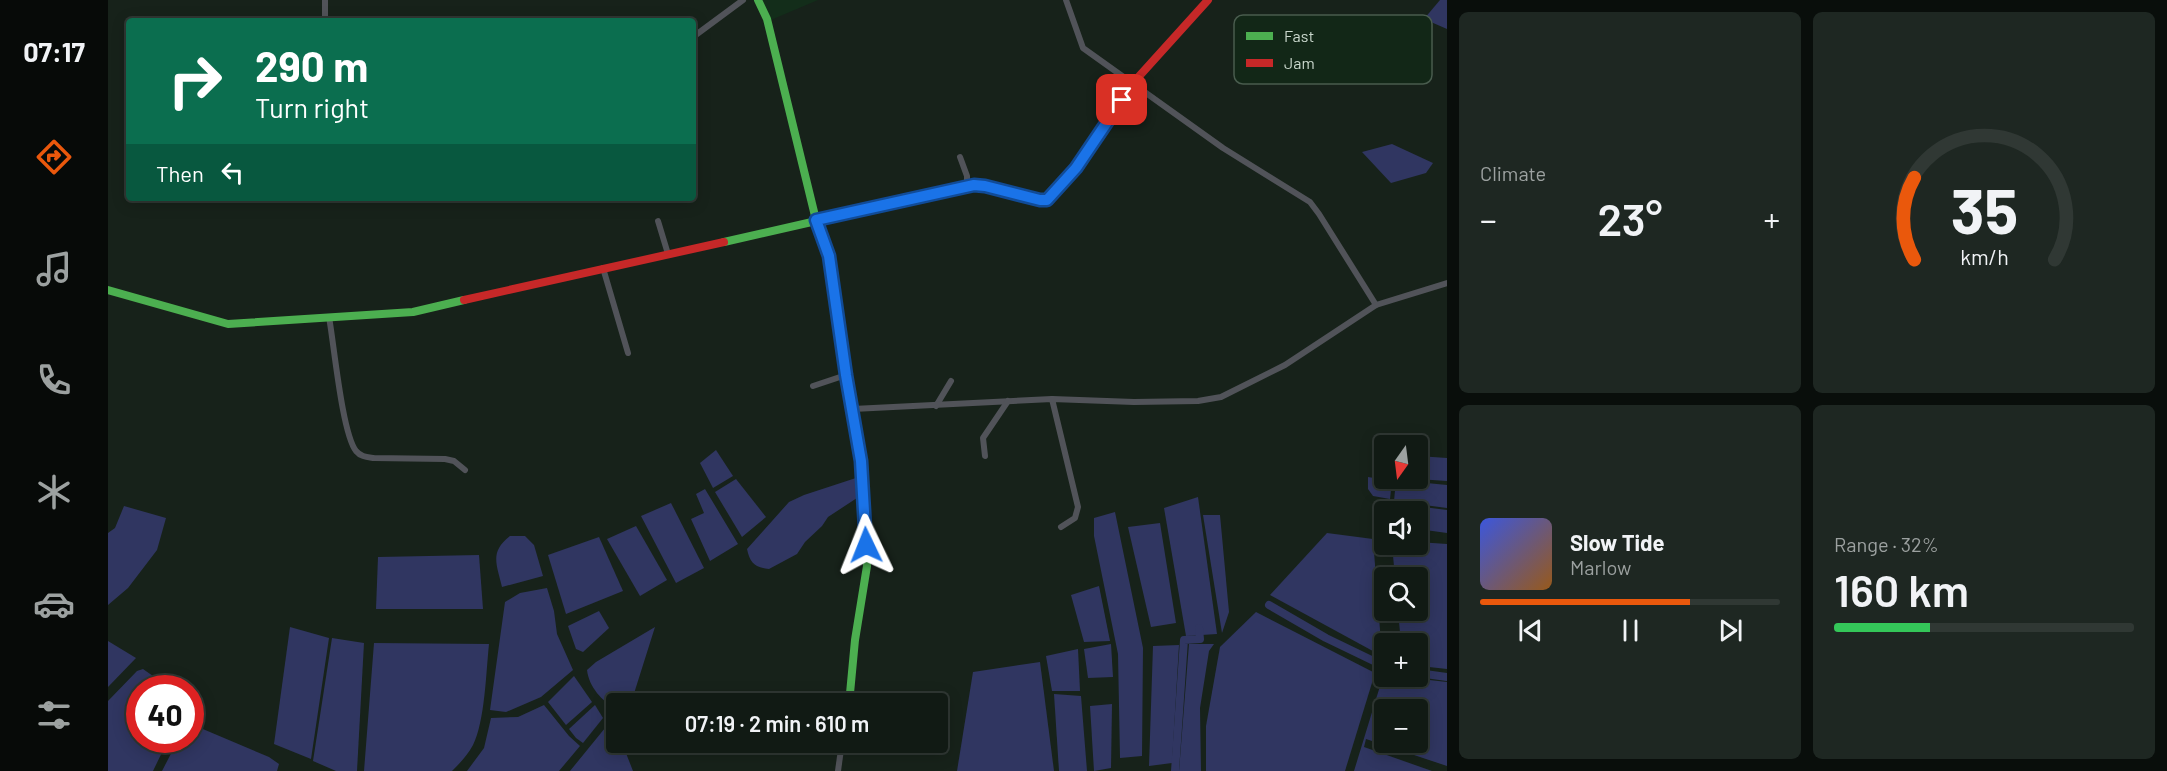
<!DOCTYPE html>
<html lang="en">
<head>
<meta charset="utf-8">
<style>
	body { margin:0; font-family:Barlow,sans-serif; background:#1e2722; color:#f1f3f6; height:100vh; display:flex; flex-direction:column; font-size:22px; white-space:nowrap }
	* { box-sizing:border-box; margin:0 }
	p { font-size:20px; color:#9ca1a0 }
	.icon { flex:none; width:33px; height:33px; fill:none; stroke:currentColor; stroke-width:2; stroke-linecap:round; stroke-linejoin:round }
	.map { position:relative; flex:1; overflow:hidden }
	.details { display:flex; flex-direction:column; gap:12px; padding:12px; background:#090e0b; width:720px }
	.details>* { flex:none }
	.banner { position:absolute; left:18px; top:18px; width:570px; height:183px; border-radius:6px; box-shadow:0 3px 15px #0003,0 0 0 2px #303834; background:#0b6e4f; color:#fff; overflow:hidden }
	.needle { width:39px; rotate:194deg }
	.fabs { position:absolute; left:1266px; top:435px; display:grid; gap:12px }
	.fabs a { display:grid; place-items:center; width:54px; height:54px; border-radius:6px; background:#111a14; box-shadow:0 3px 15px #0003,0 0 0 2px #303834; font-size:30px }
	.speed { position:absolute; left:18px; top:675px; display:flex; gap:12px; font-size:30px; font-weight:700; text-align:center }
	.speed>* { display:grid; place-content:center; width:78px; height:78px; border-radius:50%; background:#111a14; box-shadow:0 3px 15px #0003,0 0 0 2px #303834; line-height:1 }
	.speed .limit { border:9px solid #d22; background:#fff; color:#111 }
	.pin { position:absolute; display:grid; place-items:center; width:51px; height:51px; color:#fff; margin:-26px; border-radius:12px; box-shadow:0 3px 9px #0006 }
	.me { position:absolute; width:66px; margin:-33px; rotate:358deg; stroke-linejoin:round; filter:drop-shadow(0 0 4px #0008) }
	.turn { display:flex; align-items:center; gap:21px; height:126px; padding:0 30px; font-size:27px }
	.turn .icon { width:78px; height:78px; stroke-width:2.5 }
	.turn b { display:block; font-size:42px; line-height:51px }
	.then { display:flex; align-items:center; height:57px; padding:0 30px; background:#0003; gap:12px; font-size:22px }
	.big { font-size:45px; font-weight:600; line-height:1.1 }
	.details .tile { flex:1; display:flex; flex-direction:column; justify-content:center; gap:9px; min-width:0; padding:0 21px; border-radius:9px; background:#1e2722 }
	.details .dial { align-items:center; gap:0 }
	.dial svg { height:156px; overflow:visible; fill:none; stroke:#303834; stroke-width:7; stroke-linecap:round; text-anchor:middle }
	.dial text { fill:#f1f3f6; stroke:none }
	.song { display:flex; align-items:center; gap:18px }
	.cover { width:72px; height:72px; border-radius:9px; background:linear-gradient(135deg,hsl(230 70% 55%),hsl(30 70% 35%)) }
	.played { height:6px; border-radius:3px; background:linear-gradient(90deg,#ea580c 70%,#303834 70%) }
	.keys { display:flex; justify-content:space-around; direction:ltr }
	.heat { display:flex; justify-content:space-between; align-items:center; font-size:33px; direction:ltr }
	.charge { height:9px; border-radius:4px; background:linear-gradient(90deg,#34c759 32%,#303834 0) }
	.details .tiles { flex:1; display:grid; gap:12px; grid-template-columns:repeat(2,1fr) }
	.trip { position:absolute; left:498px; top:693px; width:342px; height:60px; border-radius:6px; background:#111a14; box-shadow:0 3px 15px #0003,0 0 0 2px #303834; font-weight:600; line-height:60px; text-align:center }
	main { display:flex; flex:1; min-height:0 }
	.tabs { display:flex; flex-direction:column; width:108px; justify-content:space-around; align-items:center; background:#070a08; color:#9ca1a0 }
	.tabs .icon { width:42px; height:42px }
	.tabs .on { color:#ea580c }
	.tabs b { font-size:27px; color:#f1f3f6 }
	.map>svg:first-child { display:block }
</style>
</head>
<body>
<main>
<nav class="tabs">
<b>07:17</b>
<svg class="icon on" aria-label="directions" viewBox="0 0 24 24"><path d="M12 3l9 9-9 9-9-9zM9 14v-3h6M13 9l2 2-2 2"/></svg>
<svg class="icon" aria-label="music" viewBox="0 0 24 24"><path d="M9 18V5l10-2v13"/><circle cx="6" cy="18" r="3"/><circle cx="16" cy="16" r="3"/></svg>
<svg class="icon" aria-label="phone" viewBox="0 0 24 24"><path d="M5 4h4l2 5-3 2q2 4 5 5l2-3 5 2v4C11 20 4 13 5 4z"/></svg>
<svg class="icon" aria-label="climate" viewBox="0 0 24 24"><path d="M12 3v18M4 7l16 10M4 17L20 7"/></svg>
<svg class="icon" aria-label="car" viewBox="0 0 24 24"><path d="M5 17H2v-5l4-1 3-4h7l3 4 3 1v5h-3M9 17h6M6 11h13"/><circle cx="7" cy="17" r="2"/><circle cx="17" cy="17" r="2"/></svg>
<svg class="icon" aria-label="filters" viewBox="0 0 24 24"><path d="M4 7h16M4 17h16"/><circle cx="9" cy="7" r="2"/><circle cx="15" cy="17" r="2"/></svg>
</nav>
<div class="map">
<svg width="1339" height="771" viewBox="0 0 1339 771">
	<rect width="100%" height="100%" fill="#17221a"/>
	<polygon fill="#132d1a" points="653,0 710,0 663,20"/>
	<g fill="#303661" fill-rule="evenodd">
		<polygon points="1332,0 1339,0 1339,29 1316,19"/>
		<polygon points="1284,144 1325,163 1318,173 1283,183 1254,152"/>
		<polygon points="608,450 625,476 605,488 592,463"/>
		<polygon points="1310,456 1339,458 1339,481 1309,479"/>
		<path d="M754,476l-2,20 -32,21 -6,9 -17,16 -8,12 -28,15c-15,-2 -19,-6 -22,-20l42,-47 15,-7z"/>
		<polygon points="1260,477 1284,481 1282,499 1265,496 1260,489"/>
		<polygon points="628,479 658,517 634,537 607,492"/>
		<polygon points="1288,480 1339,485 1339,508 1286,501"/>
		<polygon points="597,489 630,544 602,561 583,519 596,513 588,494"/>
		<polygon points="1090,497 1109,634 1078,636 1056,508"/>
		<polygon points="1268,501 1339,510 1339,533 1310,529 1310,512 1276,512 1276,515 1269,514"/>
		<polygon points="563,503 596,568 568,583 533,516"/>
		<polygon points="16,506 58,518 49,550 20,588 0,605 0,533 7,528"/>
		<polygon points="1007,512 1035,648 1034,756 1012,758 1010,654 986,536 986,518"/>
		<polygon points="1095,515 1112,515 1121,612 1114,633"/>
		<polygon points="1052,523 1068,623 1043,627 1020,527"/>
		<polygon points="528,526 559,580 532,596 499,539"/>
		<polygon points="1219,533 1265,539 1274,656 1162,595"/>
		<path d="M402,536h15l9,9 9,31 -41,11c-5,-22 -13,-35 8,-51z"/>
		<polygon points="491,537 515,591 458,614 440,555"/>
		<polygon points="1310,542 1339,544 1339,669 1321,667 1310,663 1310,644 1293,643 1290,611 1310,610 1310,578 1287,577 1284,545 1310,544"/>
		<polygon points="371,555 375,609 268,609 270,557"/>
		<polygon points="991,586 1002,641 976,642 963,595"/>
		<polygon points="439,588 446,611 449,634 465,670 433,697 398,712 382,710 397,602 412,593"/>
		<polygon points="491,611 501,628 475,652 468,649 460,626"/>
		<polygon points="1148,612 1267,673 1237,771 1098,771 1098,726 1112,647"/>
		<polygon points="182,627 221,638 203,759 166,744"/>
		<path d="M547,627l-24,76 -15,1v5c-14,-8 -27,-22 -29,-39l9,-8z"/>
		<polygon points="224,638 256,643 249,771 228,771 205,761"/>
		<polygon points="0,641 28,658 0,687"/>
		<path d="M266,643l115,1c-3,28 -4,77 -16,101 -6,11 -13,18 -21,26h-88z"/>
		<polygon points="1003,644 1005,677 980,678 976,649"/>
		<polygon points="1081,644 1106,644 1101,651 1092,708 1093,771 1071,771"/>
		<polygon points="1071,645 1064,763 1041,766 1045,646"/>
		<polygon points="970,649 972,691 944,691 938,656"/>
		<polygon points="932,662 946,771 849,771 865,672"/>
		<polygon points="35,669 62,688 32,688 32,740 60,740 45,771 0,771 0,701 29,671"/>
		<path d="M1276,673v3l19,1 44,5v84l-81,-27 -2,8 68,24h-78zM1276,710h34v32h-34z"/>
		<polygon points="466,676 484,702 458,725 440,702"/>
		<polygon points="946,694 973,696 979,771 951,771"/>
		<polygon points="1004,704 1003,768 986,771 982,706"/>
		<polygon points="436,705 461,736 472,746 451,771 359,771 376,748 383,718 410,717"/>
		<polygon points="487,705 495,718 475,743 468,738 461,729"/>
		<polygon points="506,717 508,725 508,742 514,743 525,771 462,771"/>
		<polygon points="83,724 161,757 171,764 169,771 54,771 70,740 82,740"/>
	</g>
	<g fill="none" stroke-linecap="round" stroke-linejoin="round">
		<g stroke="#303661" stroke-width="8">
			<polyline points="1161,605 1218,638 1276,666"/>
			<polyline points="1310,673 1339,677"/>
			<polyline points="1067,771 1076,640 1092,639 1091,628"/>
		</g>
		<g stroke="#515359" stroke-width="6">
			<polyline points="958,0 975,48 1115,148 1202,202 1211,214 1268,305"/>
			<polyline points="217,21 217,0"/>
			<polyline points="585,37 635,0"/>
			<polyline points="852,157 859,176 859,186"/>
			<polyline points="550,221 560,254"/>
			<polyline points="495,268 520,353"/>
			<path d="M221,317c5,27 13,116 27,134 5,6 11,6 18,7l71,1 9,2 11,9"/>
			<polyline points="705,386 738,375"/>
			<polyline points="944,399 970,507 967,518 953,527"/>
			<polyline points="828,406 843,381"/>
			<polyline points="745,409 944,399 1026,402 1090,401 1113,397 1177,365 1268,305 1339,283"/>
			<polyline points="877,456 875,438 900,401"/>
			<polyline points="730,771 734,742"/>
		</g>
		<g stroke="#4caf50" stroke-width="8">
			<polyline points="650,0 659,19 708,220 721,257 753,461 759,566 747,640 741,704"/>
			<polyline points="616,242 866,185 939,200 968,168 1009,107"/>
			<polyline points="0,290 120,324 305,312 356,300"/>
		</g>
		<g stroke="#c62828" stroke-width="8">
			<polyline points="1009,107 1025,83 1100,0"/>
			<polyline points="356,300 616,242"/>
		</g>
	</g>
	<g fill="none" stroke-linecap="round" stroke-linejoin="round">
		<defs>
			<polyline id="route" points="758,545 753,461 738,375 721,256 708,220 866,185 877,186 932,200 939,200 968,168 1014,100"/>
		</defs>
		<use href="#route" stroke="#114b97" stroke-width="15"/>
		<use href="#route" stroke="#1a73e8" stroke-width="10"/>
	</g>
	<rect x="1126" y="15" width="198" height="69" rx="9" fill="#122717" stroke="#495c4e" stroke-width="1.5"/>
	<rect x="1138" y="32" width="27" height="8" fill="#4caf50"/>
	<rect x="1138" y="59" width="27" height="8" fill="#c62828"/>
	<g font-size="16" fill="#cad8cd">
		<text x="1176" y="42">Fast</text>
		<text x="1176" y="69">Jam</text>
	</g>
</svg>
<div class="fabs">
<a><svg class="needle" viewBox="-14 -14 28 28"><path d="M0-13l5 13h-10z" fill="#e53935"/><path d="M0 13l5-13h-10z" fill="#9ca1a0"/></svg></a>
<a><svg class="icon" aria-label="sound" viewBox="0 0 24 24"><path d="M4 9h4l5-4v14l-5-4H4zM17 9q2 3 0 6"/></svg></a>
<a><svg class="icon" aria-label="search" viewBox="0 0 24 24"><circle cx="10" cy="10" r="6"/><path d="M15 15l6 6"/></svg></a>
<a>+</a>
<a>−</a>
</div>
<div class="speed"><div class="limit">40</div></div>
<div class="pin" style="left:1014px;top:100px;background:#d93025"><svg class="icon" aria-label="arrive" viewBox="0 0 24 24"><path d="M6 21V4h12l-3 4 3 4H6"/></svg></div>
<svg class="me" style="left:758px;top:545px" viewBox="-20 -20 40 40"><path d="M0-17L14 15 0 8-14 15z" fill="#1a73e8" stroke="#fff" stroke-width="4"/></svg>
<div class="trip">07:19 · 2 min · 610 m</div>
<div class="banner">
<div class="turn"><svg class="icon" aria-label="right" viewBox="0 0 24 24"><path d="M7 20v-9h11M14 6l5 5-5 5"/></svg><div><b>290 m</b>Turn right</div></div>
<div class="then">Then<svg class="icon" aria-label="left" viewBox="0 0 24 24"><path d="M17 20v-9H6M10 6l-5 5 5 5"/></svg></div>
</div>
</div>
<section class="details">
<div class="tiles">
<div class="tile"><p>Climate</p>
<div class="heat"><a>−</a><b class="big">23°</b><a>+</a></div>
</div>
<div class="tile dial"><svg viewBox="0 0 100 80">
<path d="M14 69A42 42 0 1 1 86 69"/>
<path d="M14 69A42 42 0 0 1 14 27" stroke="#ea580c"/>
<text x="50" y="56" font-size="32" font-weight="700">35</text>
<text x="50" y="72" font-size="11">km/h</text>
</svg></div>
<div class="tile">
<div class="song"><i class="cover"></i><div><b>Slow Tide</b><p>Marlow</p></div></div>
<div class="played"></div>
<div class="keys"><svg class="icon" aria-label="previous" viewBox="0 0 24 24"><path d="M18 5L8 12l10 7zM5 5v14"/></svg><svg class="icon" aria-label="pause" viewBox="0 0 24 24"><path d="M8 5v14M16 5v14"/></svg><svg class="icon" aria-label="next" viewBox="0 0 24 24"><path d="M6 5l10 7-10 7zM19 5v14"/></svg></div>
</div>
<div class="tile"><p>Range · 32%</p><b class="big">160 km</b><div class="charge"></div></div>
</div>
</section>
</main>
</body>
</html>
